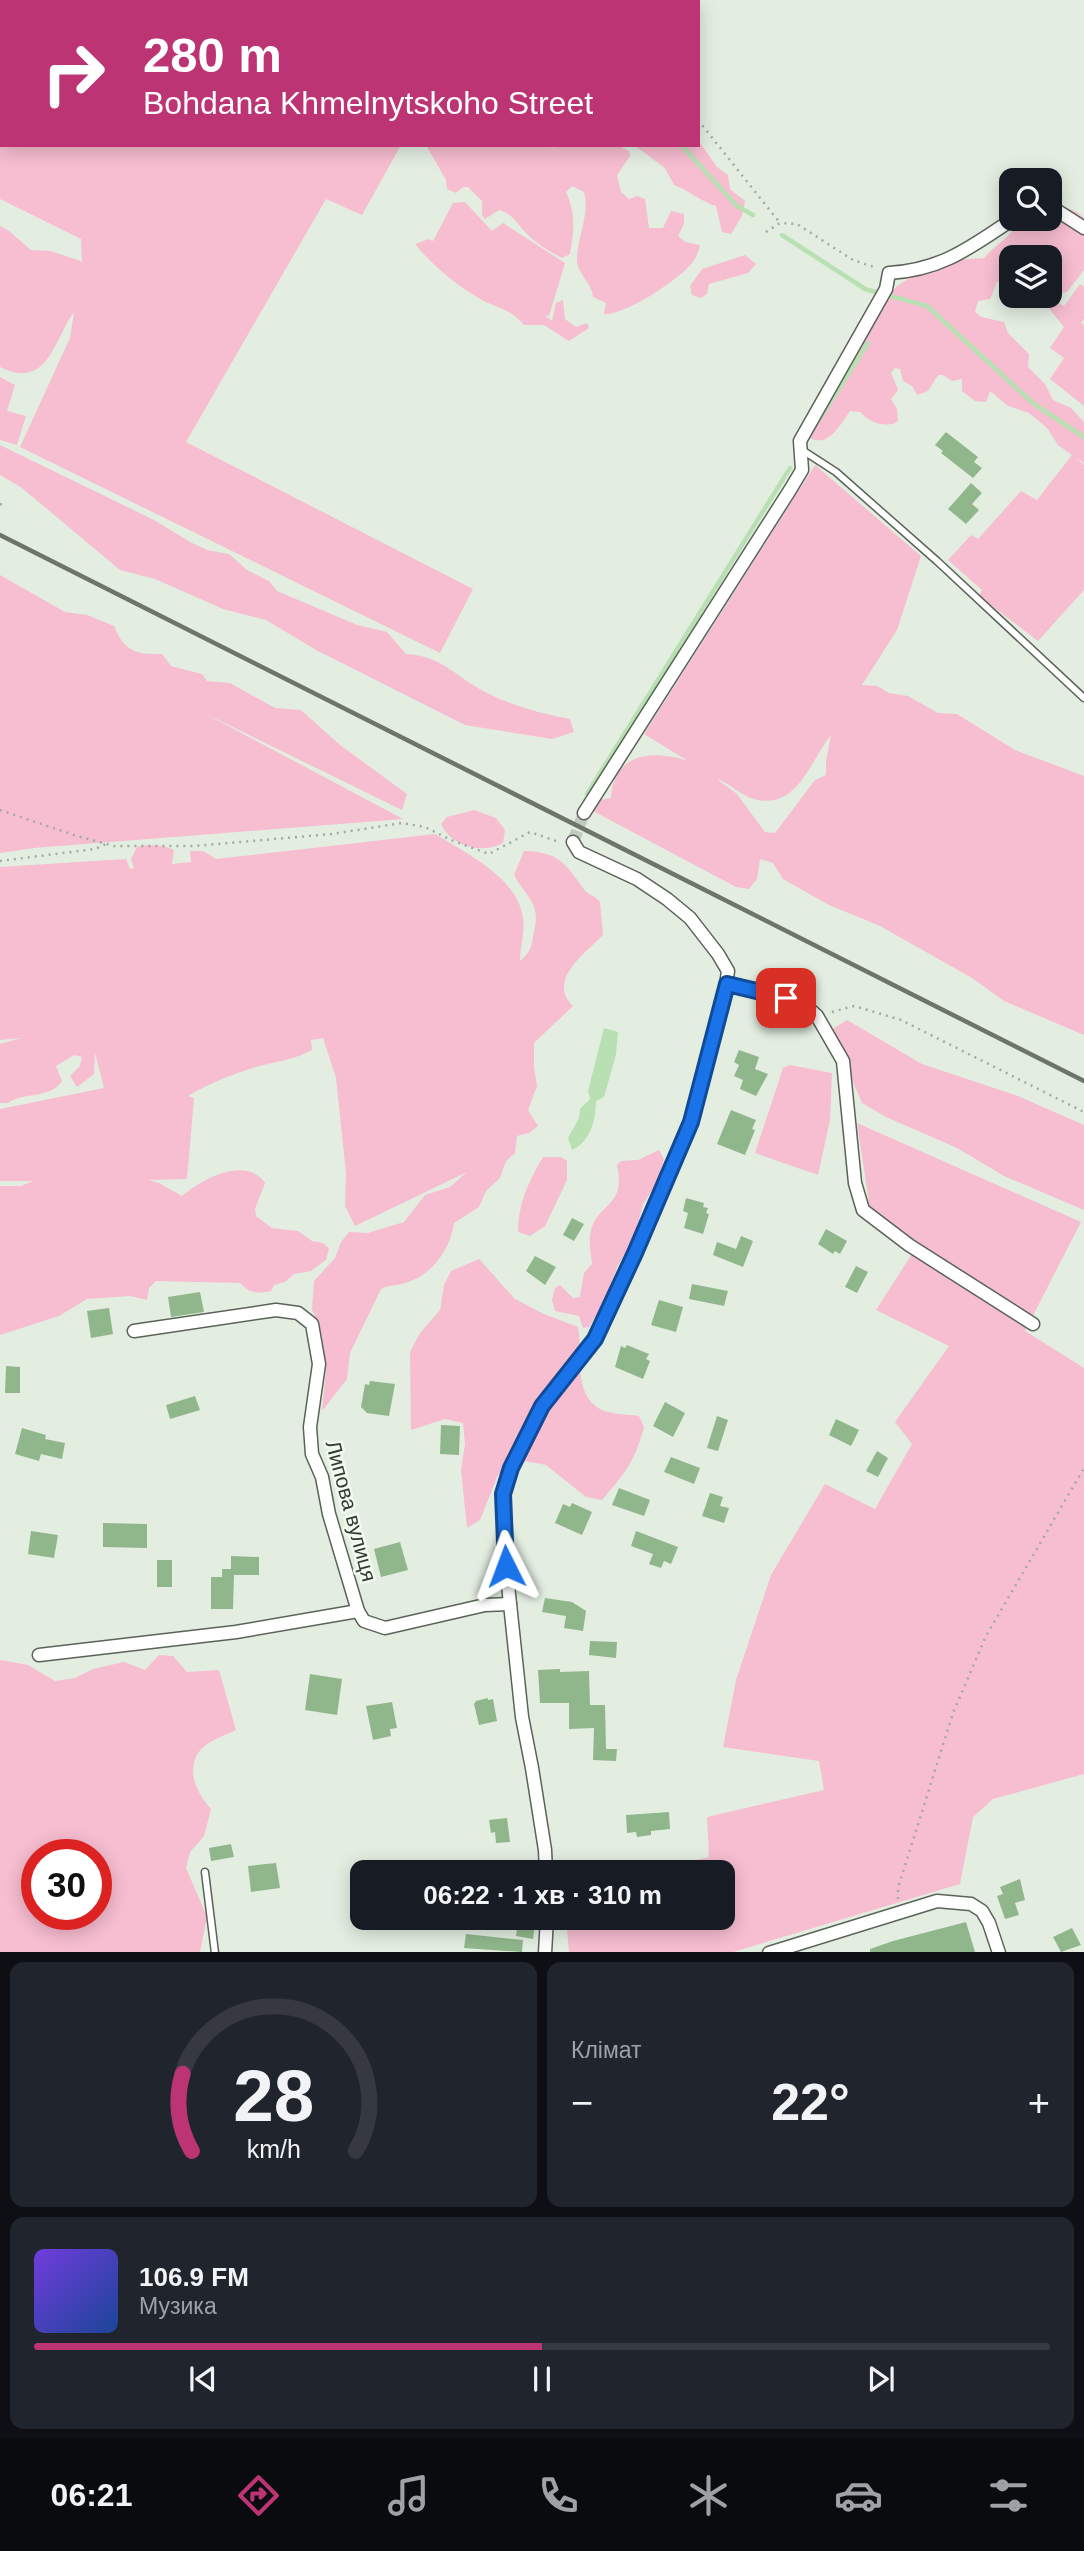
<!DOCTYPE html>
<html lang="uk">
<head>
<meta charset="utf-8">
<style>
	body { margin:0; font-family:Helvetica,sans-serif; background:#20242c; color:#f1f3f6; height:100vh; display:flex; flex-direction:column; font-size:26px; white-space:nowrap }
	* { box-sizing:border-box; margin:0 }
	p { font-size:23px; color:#9ea1a6 }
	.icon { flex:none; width:38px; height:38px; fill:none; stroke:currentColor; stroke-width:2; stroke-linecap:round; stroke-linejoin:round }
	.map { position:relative; height:1952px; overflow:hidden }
	.drawer { display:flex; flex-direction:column; gap:10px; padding:10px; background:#0d0f14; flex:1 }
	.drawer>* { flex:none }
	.top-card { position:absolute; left:0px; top:0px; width:700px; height:147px; box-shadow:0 4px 18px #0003; background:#bc3473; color:#fff; overflow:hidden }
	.fabs { position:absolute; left:999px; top:168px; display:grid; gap:14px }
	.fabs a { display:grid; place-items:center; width:63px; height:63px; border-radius:14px; background:#171b24; box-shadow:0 4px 18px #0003; font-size:35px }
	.speed { position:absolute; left:21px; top:1839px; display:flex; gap:14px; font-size:35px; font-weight:700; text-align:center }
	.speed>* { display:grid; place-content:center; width:91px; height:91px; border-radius:50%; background:#171b24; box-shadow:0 4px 18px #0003; line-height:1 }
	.speed .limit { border:10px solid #d22; background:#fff; color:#111 }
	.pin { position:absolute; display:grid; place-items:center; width:60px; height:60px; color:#fff; margin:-30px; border-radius:14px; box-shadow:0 4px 10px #0006 }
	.me { position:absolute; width:77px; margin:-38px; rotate:357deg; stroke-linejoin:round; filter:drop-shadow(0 0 5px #0008) }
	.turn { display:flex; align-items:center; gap:24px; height:147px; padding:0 28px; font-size:32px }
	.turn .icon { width:91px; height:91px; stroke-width:2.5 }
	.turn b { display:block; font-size:49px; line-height:60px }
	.big { font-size:52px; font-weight:800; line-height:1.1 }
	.drawer .tile { flex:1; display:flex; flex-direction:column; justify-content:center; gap:10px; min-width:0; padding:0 24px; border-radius:14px; background:#20242c }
	.drawer .dial { align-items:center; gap:0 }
	.dial svg { height:182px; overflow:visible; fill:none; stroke:#363941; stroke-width:7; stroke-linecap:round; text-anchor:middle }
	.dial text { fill:#f1f3f6; stroke:none }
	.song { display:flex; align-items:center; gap:21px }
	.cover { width:84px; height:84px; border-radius:10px; background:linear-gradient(135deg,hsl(260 70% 55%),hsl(220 70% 35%)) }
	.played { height:7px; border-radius:4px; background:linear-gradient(90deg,#bc3473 50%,#363941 50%) }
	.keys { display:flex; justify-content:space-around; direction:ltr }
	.heat { display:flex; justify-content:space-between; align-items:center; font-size:38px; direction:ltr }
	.drawer .tiles { flex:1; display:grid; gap:10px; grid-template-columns:1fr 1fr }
	.tile:last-child { grid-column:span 2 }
	.trip { position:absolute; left:350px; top:1860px; width:385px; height:70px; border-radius:14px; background:#171b24; box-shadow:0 4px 18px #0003; font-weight:800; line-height:70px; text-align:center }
	.dock { display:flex; height:112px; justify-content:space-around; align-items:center; background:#090b0e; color:#9ea1a6 }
	.dock .icon { width:49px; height:49px }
	.dock .current { color:#bc3473 }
	.dock b { font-size:32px; color:#f1f3f6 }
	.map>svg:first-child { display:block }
</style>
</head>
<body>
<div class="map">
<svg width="1084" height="1953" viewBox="0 0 1084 1953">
	<rect width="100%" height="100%" fill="#e3eee1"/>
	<g fill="#f7bdd1" fill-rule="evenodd">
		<path d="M0,0h389l-387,2v143h399l-39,70 -36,-16 -140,243 287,147 -33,64 -420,-206 50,-109 4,-26c-20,27 -26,79 -74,55v-141l9,5 22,19 19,1 31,10 1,3 -1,-25 -81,-40z"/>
		<path d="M698,140l19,27 11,8 2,14 15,12 -3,15 -11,18 -9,-2 -6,-26c-16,-5 -26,-15 -42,-21l-9,-17 -31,-23h64z"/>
		<path d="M426,145h123l3,3 6,-3h59l12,6 1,5 -13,19 4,17 8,7 8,-3 8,3 4,29h14l8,-17 13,3v10l-6,12 7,6 15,3c-1,4 -3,11 -6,15 -11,18 -70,56 -90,54l2,-11 -13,-6c-1,-15 -17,-23 -16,-40 1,-22 13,-43 7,-65l-12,-6 -6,6c10,22 8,39 4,62l-8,4c-12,-6 -23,-13 -33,-22 -11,-10 -15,-22 -30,-26l-14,9 -3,-4v-14l-14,-14h-5l-7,6 -9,-4 -1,-9z"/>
		<path d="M1050,201l27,11 7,6v52l-17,22 -10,2 -7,-4v-33h-38l-1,18 -14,7 -7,17 -12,2 -3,11 6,5 23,5 4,11 21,21 -1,13 17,17 8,16 18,8 13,14v41l-8,-5 8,7v125l-46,51 -59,-45 3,-6 -34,-30 23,-25 7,4 43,-48 16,9 35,-45 -14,-10 -11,-17 -18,-15 -21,-7 -18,-15 -4,11 -11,-1 -13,-10v-12l-10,2 -9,-6h-5l-10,16 -11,4 -5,-9 -9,-5 -3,-12 -5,-1 -4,5 7,17 -7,9 6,10 1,12 -5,3c-13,2 -24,-2 -33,-12l-10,-1c-12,17 -24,41 -46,23l18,-31 6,-27 34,-41 12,-23 23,-26 14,-9 35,-10 8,-7 30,-2c12,-14 30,-23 36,-39h30z"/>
		<path d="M465,202l27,29 11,-8 62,40 -16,53 -4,-1 7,6 4,-18 7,-3 2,19 11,8 11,-4 2,5 -20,13 -25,-16h-20c-15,-17 -23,-15 -42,-25 -24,-13 -50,-35 -67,-56l14,-5 4,2 20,-38z"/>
		<polygon points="745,255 756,264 748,273 709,284 707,294 701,298 692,295 690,286 702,269"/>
		<polygon points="1080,284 1084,287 1084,319 1081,323 1084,325 1084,406 1050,379 1064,358 1050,348 1064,327 1042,300 1048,296 1064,306"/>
		<polygon points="0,377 15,385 7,411 26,416 17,445 0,440"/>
		<path d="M0,445l154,75 36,22 17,8 22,4 18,16 22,11 8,10 80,34 30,7 19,22c31,2 44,16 67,31 28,18 65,28 97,34l4,13 -22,7 -87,-14 -149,-75 -50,-30 -43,-11 -68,-30 -35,-9 -98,-82 -22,-13z"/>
		<path d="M815,465l106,91 -24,74 -35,55 15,1 12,7 19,3 30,17 19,1 58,36 69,26v259l-80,-34 -32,-23 -92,-52 -51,-21 -46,-26 -10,-16 -13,-4 -3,20 -8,10 -13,-2 -143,-76 6,-11 12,-2c2,-45 42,-49 77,-37l-44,-27zM831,735l-5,26v14l-11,5 -40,53 -10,-1 -28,-38 -20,-15c11,3 24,17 37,20 43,12 56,-38 77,-64z"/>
		<path d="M0,575l65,37 22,3 27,11c10,25 22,29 48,28l9,12 31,8 5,7 23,2 45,25 26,2 39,35 67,49 -5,16 -200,-98 201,107 -369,29 -34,5z"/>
		<path d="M474,810l22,8 9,12 -2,13c-21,12 -52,3 -62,-19l6,-7z"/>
		<path d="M435,834c31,19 83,44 88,84 2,14 -3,30 -3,43 12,-10 11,-15 14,-29 7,-30 -7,-33 -20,-57l10,-24c35,1 41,12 59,37 4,7 12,7 17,14l3,33c-17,18 -57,45 -30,71l-39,37v24l3,19 -9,24 10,16 -9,7 -12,3 -2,17 -9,8 -6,17 -14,13 -7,16 -25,16c-4,26 -20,50 -46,59 -9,4 -18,2 -27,7l-31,64 -3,26 -25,32 4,-41 -5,-9 -4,-41 -5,-10 2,-29 21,-23 6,-16 8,-10 19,1 36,-11 21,-27 25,-8 17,-15 -112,54 -10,-20 1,-33 -10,-95 -13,-40 -12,2 1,10c-16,9 -36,12 -53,16 -24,7 -50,17 -71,30l6,2 -7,81 -39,1 11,3 23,13c19,-16 63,-41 83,-13l-10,26 1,7 16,12 26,3 14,10 11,2 6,5 -3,12 -15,11 -17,3 -9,8 -11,3 -3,6c-14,3 -21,2 -31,-8l-84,-2 -7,7 -2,12 -17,-4 -43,3 -28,17 -59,19v-149h21l12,-5h-33v-72l104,-21 -9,-35 -1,21 -17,13 -7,-11 10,-10 2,-9 -8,-2 -18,11 6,15c-13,19 -38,10 -54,22h-8v-59l21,-6 -21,2v-173l126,-8 4,10 4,-1 -3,-9 6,-12c11,-3 27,-2 37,3l-2,14 19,-2 -1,-11h13l13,8z"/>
		<polygon points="847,1020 922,1064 1018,1096 1084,1125 1084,1210 1004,1176 957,1148 886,1117 862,1103 831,1030"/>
		<polygon points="790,1065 832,1073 830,1120 818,1175 755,1153 783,1068"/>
		<polygon points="857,1123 1081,1222 1025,1331 1084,1368 1084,1774 993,1799 973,1817 960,1884 733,1952 569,1952 566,1918 723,1918 723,1872 642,1872 709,1857 707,1817 824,1790 819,1761 723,1747 736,1680 771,1575 825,1484 875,1509 912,1444 895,1422 949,1346 876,1310 919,1243 870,1209"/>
		<path d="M659,1150l5,9 -7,24 -14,21 -9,35 -16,26 -15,39 -14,23 -6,1 -4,-12 -24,-5 -3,-11 3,-12 5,-3 13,13 7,-1 4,-24 8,-9c-1,-9 -3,-20 -2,-29 5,-33 37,-26 27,-70l4,-4 17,-1z"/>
		<path d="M543,1157h18l6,4v19l-22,46 -15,10 -12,-4c0,-29 11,-51 25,-75z"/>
		<path d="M479,1259l36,40 29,15 34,13c5,27 -6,66 22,82 10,6 28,5 39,7l5,11c-10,36 -18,45 -42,73l-16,-3 -40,-32 -21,-4 -27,14 -18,45 -13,8 -6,-58 4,-26 -2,-21 -18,-4 -34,11 -1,-78 10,-19 20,-23 4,-25 7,-14z"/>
		<path d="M159,1655l14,1 14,16 32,-2 17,60c-12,6 -30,11 -38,23 -12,19 0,42 13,56l-7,27 -14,16 -4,16 21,49 -7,35h-200v-292l28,5 27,16 20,-3 18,-9 31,-7 21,8zM37,1855h59v59h-59z"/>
	</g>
	<path fill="#b8e0b3" d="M604,1028l14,4 -2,23 -12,42 -8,4c0,19 -6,41 -24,49l-4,-12 11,-20 1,-9 10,-10 -2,-8z"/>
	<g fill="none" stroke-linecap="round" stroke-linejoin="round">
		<g stroke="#b8e0b3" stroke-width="4.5">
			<polyline points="546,0 548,2"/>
			<polyline points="681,145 737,206 753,215"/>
			<polyline points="782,235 865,289 927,306 1034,404 1084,437"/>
			<polyline points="817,423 868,343"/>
			<polyline points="587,794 790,468"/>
		</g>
	</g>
	<g fill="#90b78c">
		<polygon points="946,432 978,457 974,462 982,468 973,478 941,453 943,451 935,445"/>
		<polygon points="971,483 982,493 972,504 979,510 966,524 948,509"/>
		<polygon points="739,1050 759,1057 755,1069 768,1074 756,1096 740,1089 743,1080 734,1076 739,1065 734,1062"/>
		<polygon points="731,1110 756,1120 752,1129 755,1130 745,1155 717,1144"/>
		<polygon points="686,1198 704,1203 703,1207 708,1208 706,1213 709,1214 703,1234 684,1228 688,1213 683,1211"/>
		<polygon points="572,1218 584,1224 574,1241 563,1235"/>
		<polygon points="826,1229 847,1241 840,1254 835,1251 833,1254 818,1244"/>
		<polygon points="741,1236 753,1241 743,1267 713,1255 717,1242 736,1249"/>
		<polygon points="535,1256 556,1267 545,1285 526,1271"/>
		<polygon points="856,1266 868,1272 857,1293 845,1287"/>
		<polygon points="692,1284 728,1291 724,1306 689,1299"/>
		<polygon points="200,1292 204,1312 171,1317 168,1297"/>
		<polygon points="659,1300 683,1307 676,1332 651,1325"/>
		<polygon points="109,1308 113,1334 91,1338 87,1311"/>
		<polygon points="627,1345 649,1354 646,1359 650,1361 643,1379 615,1367 621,1346 625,1348"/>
		<polygon points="6,1366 20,1367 20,1393 5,1393"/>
		<polygon points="370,1381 395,1384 389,1416 367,1413 361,1407 365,1384 369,1385"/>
		<polygon points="195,1396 200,1410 170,1419 166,1405"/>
		<polygon points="665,1402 685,1413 673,1437 653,1426"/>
		<polygon points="717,1416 728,1420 718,1451 707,1448"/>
		<polygon points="836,1419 859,1430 851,1446 829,1435"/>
		<polygon points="441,1425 460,1426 459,1455 440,1454"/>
		<polygon points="22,1428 46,1435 45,1439 65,1443 62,1459 41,1454 39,1461 15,1454"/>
		<polygon points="877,1451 888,1458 878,1477 866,1471"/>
		<polygon points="671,1457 700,1468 694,1484 664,1472"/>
		<polygon points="619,1488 650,1500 644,1516 612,1505"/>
		<polygon points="710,1493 723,1497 720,1506 729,1508 724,1523 702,1516"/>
		<polygon points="572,1503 592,1512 582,1535 555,1523 563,1504 570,1507"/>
		<polygon points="103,1523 147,1524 147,1548 103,1547"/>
		<polygon points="31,1531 58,1535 54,1558 28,1554"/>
		<polygon points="636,1531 678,1547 671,1564 664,1561 661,1568 649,1564 653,1554 631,1546"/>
		<polygon points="400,1542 408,1570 381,1577 374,1549"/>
		<polygon points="231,1556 259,1557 259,1575 234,1575 233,1609 211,1609 211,1577 222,1577 222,1569 231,1569"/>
		<rect x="157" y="1560" width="15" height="27"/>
		<polygon points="545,1598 572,1602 586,1611 583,1631 564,1628 566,1616 542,1612"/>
		<polygon points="590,1641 617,1642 616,1658 589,1655"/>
		<polygon points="560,1669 560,1672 589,1671 590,1705 605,1705 606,1749 617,1749 616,1761 593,1760 594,1728 569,1729 569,1703 540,1703 538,1670"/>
		<polygon points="310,1674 342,1679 337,1715 305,1710"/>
		<polygon points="488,1698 488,1700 493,1699 497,1721 479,1725 474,1704 476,1701"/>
		<polygon points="392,1702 397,1728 390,1729 391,1736 373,1740 366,1706"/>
		<polygon points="669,1812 670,1829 651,1831 651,1835 637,1837 636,1832 627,1833 626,1815"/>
		<polygon points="507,1818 510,1842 496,1843 495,1832 491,1833 489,1820"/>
		<polygon points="231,1844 234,1857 211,1861 209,1848"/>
		<polygon points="276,1863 280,1888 251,1892 248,1866"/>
		<polygon points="1020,1879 1025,1900 1015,1903 1019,1915 1005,1919 997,1896 1003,1894 1000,1887"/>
		<polygon points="518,1922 535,1924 533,1939 516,1936"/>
		<polygon points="966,1922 975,1952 870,1952 870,1949 893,1941"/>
		<polygon points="1072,1928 1081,1945 1061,1952 1053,1937"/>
		<polygon points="466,1934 523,1940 522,1952 464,1948"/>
	</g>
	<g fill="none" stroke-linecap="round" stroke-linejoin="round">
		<polyline stroke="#c0cabe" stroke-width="12" stroke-dasharray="12 6" stroke-linecap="butt" points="573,842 584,813"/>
		<defs>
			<g id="service">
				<polyline points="802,450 836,472 937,561 1084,698"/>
				<polyline points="205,1872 215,1953"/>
			</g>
			<g id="minor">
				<polyline points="1050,206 1084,228"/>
				<path d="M584,813l206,-323 12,-20 -2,-29 86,-152 3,-16c53,-3 82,-26 124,-54"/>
				<polyline points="727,984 786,998 805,1005 817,1016 843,1061 855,1183 863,1210 909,1245 1033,1324"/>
				<polyline points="358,1611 364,1621 385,1628 485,1605 510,1604"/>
				<polyline points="39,1655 236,1632 358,1611 329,1514 322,1477 312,1454 310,1427 319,1364 312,1324 298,1313 276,1310 134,1331"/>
				<polyline points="546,1872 545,1850 532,1768 522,1717 506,1566 503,1494 511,1468 542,1406 595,1339 662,1192 691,1122 724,999 728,971 718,954 690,918 667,899 637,879 579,852 573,842"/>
				<polyline points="545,1953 547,1918"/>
				<polyline points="769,1953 937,1901 971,1904 982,1911 989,1923 999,1953"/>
			</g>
		</defs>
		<use href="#service" stroke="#5a6358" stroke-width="9"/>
		<use href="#minor" stroke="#5a6358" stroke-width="15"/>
		<g stroke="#a2aba1" stroke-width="2.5" stroke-dasharray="2 5" stroke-linecap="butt">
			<polyline points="593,0 595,2"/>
			<polyline points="698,120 780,223"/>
			<polyline points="766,232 780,223 797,224 853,260 877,268"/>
			<polyline points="0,504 3,505"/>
			<polyline points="0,810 77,836 114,846 194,846 332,834 402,823 425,827 451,840 489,854 530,832 559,842"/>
			<polyline points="0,861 95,849 106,844"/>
			<polyline points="832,1012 854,1006 901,1020 1084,1112"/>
			<polyline points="898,1899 898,1888 953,1713 986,1636 1084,1468"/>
		</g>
		<use href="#service" stroke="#fff" stroke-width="6"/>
		<use href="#minor" stroke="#fff" stroke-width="12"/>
		<polyline stroke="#6d746c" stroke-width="4.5" points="0,535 1084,1081"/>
	</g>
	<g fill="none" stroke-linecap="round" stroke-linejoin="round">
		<defs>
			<polyline id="route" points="506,1566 503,1494 511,1468 542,1406 595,1339 635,1253 691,1122 727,984 786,998"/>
		</defs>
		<use href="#route" stroke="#114b97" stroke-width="18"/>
		<use href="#route" stroke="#1a73e8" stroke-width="12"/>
	</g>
	<g text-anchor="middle" stroke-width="5" stroke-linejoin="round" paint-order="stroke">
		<g font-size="21" fill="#333833" stroke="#f0fbee">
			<text transform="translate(351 1511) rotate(75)" y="7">Липова вулиця</text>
		</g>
	</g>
</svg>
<div class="fabs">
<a><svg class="icon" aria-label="search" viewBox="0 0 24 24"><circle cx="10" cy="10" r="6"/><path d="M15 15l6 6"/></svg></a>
<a><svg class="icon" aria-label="layers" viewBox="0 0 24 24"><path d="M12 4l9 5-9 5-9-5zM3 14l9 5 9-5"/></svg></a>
</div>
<div class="speed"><div class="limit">30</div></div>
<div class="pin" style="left:786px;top:998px;background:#d93025"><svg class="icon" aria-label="arrive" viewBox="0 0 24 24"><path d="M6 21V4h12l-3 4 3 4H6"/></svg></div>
<svg class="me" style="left:506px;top:1566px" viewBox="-20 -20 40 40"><path d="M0-17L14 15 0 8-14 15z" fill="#1a73e8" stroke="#fff" stroke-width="4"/></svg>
<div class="trip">06:22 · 1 хв · 310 m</div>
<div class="top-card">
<div class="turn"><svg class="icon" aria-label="right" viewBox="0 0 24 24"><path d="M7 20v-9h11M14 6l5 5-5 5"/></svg><div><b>280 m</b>Bohdana Khmelnytskoho Street</div></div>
</div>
</div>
<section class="drawer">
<div class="tiles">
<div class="tile dial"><svg viewBox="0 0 100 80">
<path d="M14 69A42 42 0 1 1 86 69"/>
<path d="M14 69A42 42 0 0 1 10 35" stroke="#bc3473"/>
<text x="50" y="56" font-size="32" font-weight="700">28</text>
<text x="50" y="72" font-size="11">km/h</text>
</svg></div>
<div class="tile"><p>Клімат</p>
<div class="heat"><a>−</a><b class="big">22°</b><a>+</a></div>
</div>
<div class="tile">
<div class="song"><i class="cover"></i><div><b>106.9 FM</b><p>Музика</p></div></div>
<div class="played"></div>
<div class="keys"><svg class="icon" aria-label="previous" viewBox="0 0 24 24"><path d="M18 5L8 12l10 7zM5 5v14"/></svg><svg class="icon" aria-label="pause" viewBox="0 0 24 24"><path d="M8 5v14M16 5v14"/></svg><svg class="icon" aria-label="next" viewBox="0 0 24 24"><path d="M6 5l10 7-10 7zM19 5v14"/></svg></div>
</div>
</div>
</section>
<nav class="dock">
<b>06:21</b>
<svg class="icon current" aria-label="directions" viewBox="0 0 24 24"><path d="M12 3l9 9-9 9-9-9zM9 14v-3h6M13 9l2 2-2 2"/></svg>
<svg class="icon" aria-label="music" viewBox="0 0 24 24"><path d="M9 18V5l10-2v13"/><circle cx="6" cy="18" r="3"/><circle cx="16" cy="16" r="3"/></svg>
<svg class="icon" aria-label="phone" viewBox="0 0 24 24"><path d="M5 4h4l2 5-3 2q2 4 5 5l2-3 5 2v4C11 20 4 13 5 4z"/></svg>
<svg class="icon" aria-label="climate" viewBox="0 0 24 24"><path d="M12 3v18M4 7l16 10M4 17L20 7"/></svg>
<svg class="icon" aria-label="car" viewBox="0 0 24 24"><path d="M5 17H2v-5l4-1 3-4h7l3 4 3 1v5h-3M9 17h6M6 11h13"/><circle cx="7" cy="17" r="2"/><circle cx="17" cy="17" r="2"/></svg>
<svg class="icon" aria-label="filters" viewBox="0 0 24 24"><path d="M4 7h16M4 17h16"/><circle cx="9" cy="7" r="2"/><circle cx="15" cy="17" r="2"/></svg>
</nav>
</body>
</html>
